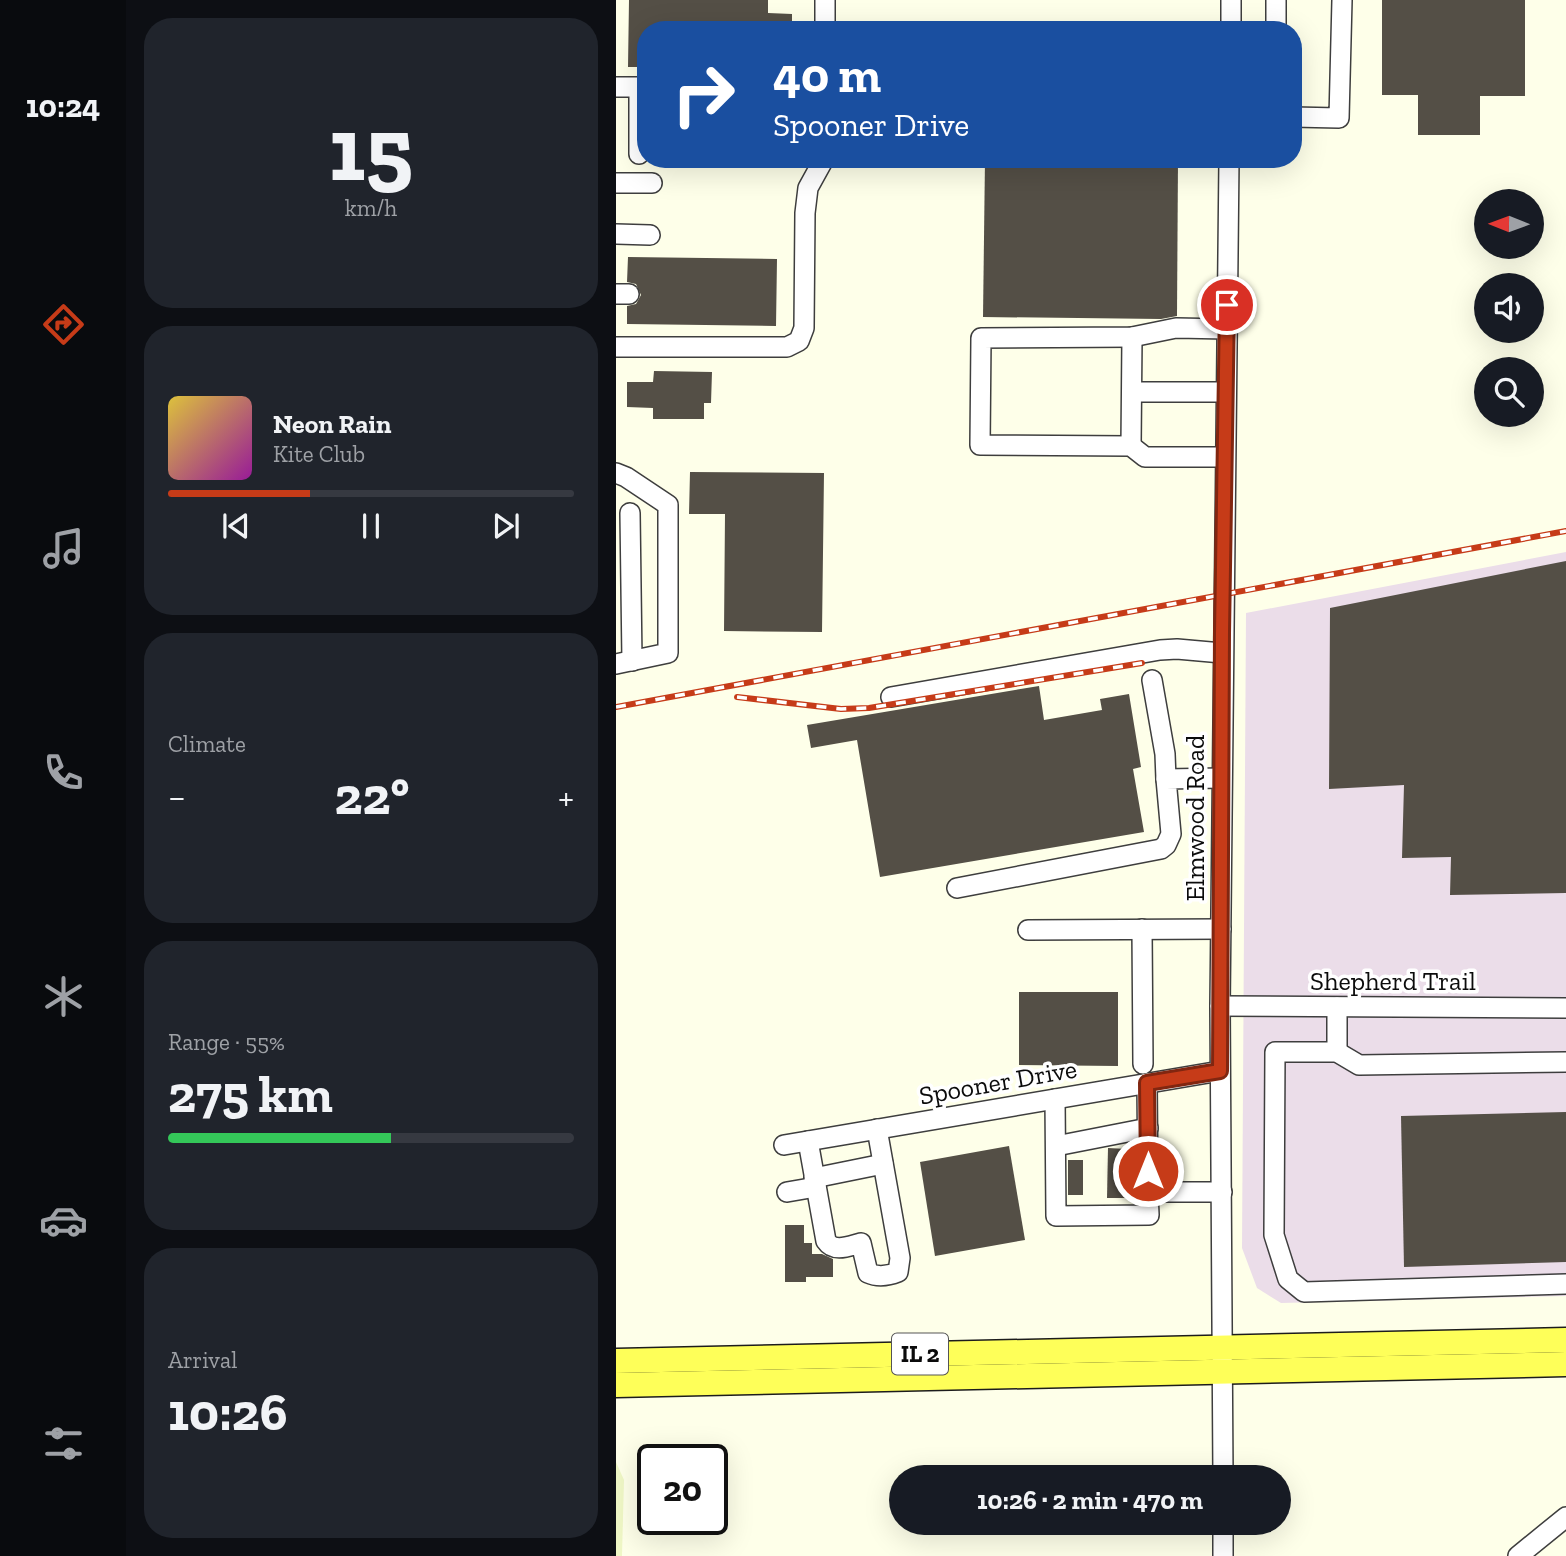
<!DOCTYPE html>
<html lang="en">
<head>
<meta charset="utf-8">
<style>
	body { margin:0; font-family:"Zilla Slab",serif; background:#20242c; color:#f1f3f6; height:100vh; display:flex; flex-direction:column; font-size:26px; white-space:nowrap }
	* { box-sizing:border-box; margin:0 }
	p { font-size:23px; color:#9ea1a6 }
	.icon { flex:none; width:38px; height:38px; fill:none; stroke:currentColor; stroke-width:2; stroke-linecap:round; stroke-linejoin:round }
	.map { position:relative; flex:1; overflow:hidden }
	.panel { display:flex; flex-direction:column; gap:18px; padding:18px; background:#0d0f14; width:490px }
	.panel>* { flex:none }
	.hud { position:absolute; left:21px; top:21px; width:665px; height:147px; border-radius:28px; box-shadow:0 7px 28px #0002; background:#1a4fa0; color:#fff; overflow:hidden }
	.needle { width:46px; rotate:271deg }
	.fabs { position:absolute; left:858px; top:189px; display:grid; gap:14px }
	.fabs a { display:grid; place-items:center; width:70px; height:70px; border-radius:50%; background:#171b24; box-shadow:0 7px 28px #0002; font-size:35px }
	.speed { position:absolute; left:21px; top:1444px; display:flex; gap:14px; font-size:35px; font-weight:700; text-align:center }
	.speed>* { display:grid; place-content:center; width:91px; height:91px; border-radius:50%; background:#171b24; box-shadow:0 7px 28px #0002; line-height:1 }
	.speed .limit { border:4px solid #111; border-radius:10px; background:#fff; color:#111 }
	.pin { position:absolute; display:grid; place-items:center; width:60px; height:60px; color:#fff; margin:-30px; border:4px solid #fff; border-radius:50%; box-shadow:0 2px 7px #0007 }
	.me { position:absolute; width:77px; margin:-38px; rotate:0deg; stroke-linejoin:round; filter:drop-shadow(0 0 5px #0008) }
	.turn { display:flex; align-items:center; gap:24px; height:147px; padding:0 21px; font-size:32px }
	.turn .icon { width:91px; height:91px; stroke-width:2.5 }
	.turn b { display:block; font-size:49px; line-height:60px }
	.big { font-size:52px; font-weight:700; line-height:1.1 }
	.panel .card { flex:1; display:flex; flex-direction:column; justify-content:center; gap:10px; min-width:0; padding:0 24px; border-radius:28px; background:#20242c }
	.panel .dial { align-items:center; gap:0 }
	.dial b { font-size:91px; line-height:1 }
	.song { display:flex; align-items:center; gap:21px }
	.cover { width:84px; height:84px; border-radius:10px; background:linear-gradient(135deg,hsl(50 70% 55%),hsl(300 70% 35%)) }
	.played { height:7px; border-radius:4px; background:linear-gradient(90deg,#c63b18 35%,#363941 35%) }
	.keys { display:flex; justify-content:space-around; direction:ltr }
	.heat { display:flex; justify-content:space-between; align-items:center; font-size:38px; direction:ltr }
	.charge { height:10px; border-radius:5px; background:linear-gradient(90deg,#34c759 55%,#363941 0) }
	.trip { position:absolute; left:273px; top:1465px; width:402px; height:70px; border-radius:35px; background:#171b24; box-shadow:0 7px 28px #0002; font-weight:700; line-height:70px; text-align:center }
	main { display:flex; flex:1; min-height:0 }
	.tab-bar { display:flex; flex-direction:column; width:126px; justify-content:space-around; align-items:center; background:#090b0e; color:#9ea1a6 }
	.tab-bar .icon { width:49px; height:49px }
	.tab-bar .on { color:#c63b18 }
	.tab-bar b { font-size:32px; color:#f1f3f6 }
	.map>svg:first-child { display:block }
</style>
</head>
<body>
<main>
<nav class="tab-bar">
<b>10:24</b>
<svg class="icon on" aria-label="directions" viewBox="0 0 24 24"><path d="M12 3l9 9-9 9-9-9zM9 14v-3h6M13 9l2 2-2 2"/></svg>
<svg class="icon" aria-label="music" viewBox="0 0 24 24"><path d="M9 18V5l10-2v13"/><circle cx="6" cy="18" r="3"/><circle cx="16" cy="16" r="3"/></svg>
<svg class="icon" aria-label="phone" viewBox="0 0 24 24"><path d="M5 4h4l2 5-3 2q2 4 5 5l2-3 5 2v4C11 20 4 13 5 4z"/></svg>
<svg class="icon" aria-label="climate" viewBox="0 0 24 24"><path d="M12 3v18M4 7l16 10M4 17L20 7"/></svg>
<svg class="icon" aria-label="car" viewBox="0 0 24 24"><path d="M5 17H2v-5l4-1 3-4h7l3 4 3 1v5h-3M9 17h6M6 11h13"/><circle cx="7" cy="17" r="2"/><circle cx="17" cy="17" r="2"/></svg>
<svg class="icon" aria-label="filters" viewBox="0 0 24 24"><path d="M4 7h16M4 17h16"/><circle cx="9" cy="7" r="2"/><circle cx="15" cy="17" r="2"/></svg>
</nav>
<section class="panel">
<div class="card dial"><b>15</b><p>km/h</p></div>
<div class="card">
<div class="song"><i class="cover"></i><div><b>Neon Rain</b><p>Kite Club</p></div></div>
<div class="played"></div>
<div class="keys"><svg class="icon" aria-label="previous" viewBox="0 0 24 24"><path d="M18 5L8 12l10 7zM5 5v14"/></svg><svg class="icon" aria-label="pause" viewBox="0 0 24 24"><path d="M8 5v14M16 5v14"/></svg><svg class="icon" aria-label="next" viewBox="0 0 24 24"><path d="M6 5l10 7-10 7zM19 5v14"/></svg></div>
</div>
<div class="card"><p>Climate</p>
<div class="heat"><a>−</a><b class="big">22°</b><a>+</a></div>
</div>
<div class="card"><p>Range · 55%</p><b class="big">275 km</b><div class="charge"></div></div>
<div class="card"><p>Arrival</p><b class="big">10:26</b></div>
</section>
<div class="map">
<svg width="950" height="1556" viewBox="0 0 950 1556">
	<rect width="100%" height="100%" fill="#feffe9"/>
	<polygon fill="#ebdde9" points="950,552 950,1296 665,1303 641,1288 626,1248 630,613"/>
	<polygon fill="#eff7c6" points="0,1462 8,1480 6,1556 0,1556"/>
	<g fill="#544f46">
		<polygon points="13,0 152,0 152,13 176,14 176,30 30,30 30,67 12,67"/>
		<polygon points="766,0 909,0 909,96 864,96 864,135 802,135 802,95 766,95"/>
		<polygon points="369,159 562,159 561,316 545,319 367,317"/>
		<polygon points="12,257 161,259 160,326 11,324 11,306 20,304 25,295 20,284 11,282"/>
		<polygon points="38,371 96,372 95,403 88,403 88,419 37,419 37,408 11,407 11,382 37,382"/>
		<polygon points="74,472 208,473 206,632 108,631 109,514 73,514"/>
		<polygon points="950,561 950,893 834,895 835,857 786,858 788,785 713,789 714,608"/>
		<polygon points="423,686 428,720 486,710 484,699 513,694 525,767 517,769 528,832 264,877 241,740 195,748 191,725"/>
		<polygon points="403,992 502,992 502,1066 403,1065"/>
		<polygon points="950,1112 950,1262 788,1267 785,1116"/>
		<polygon points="393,1146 409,1240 319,1256 304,1162"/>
		<polygon points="492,1148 511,1149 511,1198 491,1198"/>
		<rect x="452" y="1160" width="15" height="35"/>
		<polygon points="169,1225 188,1225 188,1243 196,1243 196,1254 206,1254 217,1259 217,1277 190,1277 190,1282 169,1282"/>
	</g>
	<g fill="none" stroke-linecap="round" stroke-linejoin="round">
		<defs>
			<g id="minor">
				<polyline points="209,0 209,30"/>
				<polyline points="615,30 615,0"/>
				<polyline points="660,30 660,0"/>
				<polyline points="0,87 23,87 23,154"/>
				<polyline points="677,117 723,118 726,0"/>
				<polyline points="0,183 36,183"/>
				<polyline points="0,234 34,235"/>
				<polyline points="0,294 13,294"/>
				<polyline points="0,347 171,347 183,341 188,328 189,213 192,188 208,159"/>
				<polyline points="516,392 610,392"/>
				<polyline points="515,446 516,337"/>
				<polyline points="609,457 529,457 515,446 364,445 365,338 516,337 560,328 611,329"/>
				<polyline points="0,473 10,477 52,505 52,653 0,664"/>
				<polyline points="14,513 16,661"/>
				<polyline points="536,680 549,754 550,779"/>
				<polyline points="275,697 544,650 561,649 606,653"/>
				<polyline points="341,888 545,849 550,845 555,834 550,779 605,778"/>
				<polyline points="526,929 527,1064"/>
				<polyline points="412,930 605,929"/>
				<polyline points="604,1006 950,1008"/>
				<polyline points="721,1052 721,1007"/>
				<polyline points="950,1062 743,1065 721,1052 659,1052 658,1235 672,1279 688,1292 950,1284"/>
				<polyline points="531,1083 532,1192 606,1192"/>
				<polyline points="439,1099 440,1216 533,1215 532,1192"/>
				<path d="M192,1141l18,100c8,12 23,5 35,2l7,30c9,4 20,3 30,-1l2,-14 -23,-129"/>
				<polyline points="168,1145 604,1071"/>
				<polyline points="440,1146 532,1128"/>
				<polyline points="198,1178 267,1164"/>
				<polyline points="171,1192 200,1187"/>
				<polyline points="607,1477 604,1006 613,159"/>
				<polyline points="607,1556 607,1522"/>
				<polyline points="902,1556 950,1517"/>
			</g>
			<g id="major">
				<polyline points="0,1361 950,1340"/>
				<polyline points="0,1385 950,1364"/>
			</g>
		</defs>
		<use href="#minor" stroke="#3e3e3e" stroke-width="22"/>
		<use href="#major" stroke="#1c1c1c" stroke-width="27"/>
		<use href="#minor" stroke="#fff" stroke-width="19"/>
		<use href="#major" stroke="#feff59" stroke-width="24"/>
		<defs>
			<g id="rail">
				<polyline points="121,697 225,709 253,708 526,663"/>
				<polyline points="0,707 950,531"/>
			</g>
		</defs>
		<use href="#rail" stroke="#c63b18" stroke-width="6"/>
		<use href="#rail" stroke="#fff" stroke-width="3.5" stroke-dasharray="10" stroke-linecap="butt"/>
	</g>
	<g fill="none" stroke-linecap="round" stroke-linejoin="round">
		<defs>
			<polyline id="route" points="532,1171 531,1083 604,1071 606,633 611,305"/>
		</defs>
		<use href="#route" stroke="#812610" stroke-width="18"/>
		<use href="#route" stroke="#c63b18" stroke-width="12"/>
	</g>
	<g text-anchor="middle" stroke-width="7" stroke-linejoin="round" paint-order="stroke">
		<rect fill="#fff" stroke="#545454" stroke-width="2" x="276" y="1333.5" width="56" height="41" rx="5"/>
		<g font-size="24" font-weight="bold" fill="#0b0b0b">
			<text x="304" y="1362">IL 2</text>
		</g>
		<g font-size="26" fill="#0b0b0b" stroke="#fff">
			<text transform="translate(579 818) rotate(-90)" y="9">Elmwood Road</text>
			<text x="777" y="990">Shepherd Trail</text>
			<text transform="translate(382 1082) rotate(-10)" y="9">Spooner Drive</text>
		</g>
	</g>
</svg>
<div class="fabs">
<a><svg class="needle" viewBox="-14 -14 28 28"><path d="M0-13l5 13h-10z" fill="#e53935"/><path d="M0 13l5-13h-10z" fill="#9ea1a6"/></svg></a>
<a><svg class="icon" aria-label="sound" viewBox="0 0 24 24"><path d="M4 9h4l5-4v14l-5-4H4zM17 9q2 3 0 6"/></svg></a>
<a><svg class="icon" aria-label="search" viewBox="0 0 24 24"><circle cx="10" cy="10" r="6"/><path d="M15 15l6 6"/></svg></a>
</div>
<div class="speed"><div class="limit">20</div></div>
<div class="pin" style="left:611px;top:305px;background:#d93025"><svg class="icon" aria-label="arrive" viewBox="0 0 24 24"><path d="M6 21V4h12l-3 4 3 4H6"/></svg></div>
<svg class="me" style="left:532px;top:1171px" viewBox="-20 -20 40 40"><circle r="17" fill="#c63b18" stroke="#fff" stroke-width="3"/><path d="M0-11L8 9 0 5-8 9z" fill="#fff"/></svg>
<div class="trip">10:26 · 2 min · 470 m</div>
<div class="hud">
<div class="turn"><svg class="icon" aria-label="right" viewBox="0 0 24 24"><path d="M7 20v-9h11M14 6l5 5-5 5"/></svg><div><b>40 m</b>Spooner Drive</div></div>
</div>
</div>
</main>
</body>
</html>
